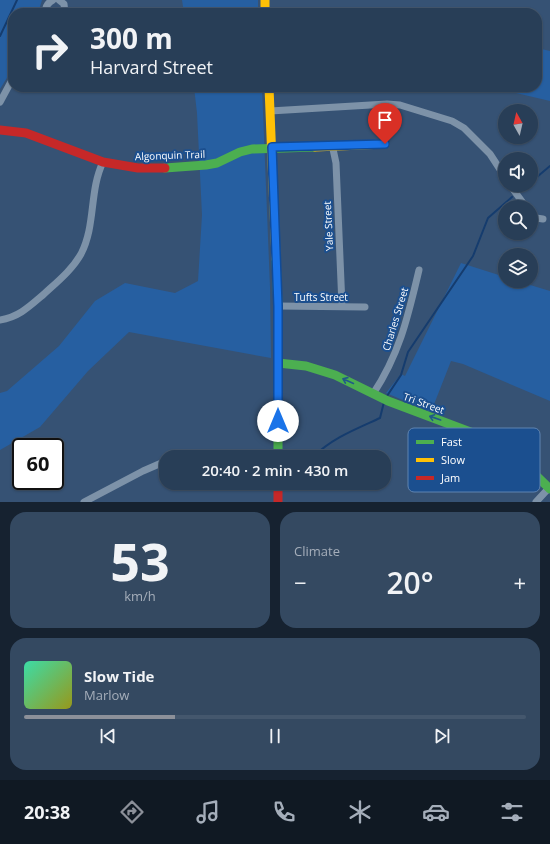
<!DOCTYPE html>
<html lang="en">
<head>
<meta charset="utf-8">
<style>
	body { margin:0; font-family:"Open Sans",sans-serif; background:#344961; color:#f1f3f6; height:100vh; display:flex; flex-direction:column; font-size:15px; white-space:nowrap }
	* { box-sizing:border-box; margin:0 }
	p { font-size:13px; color:#a5aeba }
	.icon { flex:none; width:22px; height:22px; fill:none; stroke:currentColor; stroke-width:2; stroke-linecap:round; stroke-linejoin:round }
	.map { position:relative; height:502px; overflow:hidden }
	.details { display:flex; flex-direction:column; gap:10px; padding:10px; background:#162230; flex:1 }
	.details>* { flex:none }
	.hud { position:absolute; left:8px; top:8px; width:534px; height:84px; border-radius:16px; box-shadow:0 1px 3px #0004,0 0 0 1px #44576d; background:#283e57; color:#f1f3f6; overflow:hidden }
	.needle { width:26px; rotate:352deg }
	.fabs { position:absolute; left:498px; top:104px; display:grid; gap:8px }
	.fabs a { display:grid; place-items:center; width:40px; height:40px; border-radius:50%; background:#283e57; box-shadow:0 1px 3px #0004,0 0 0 1px #44576d; font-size:20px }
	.speed { position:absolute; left:12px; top:438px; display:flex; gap:8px; font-size:20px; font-weight:700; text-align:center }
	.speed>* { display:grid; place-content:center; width:52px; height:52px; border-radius:50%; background:#283e57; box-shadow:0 1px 3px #0004,0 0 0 1px #44576d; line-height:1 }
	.speed .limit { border:2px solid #111; border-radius:6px; background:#fff; color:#111 }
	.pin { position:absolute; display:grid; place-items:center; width:34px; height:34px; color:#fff; margin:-41px -17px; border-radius:50% 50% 50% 0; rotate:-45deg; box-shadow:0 0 4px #0007 }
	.pin .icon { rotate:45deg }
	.me { position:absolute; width:44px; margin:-22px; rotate:0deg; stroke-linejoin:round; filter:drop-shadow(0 0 3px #0008) }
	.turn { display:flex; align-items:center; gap:14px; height:84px; padding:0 16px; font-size:18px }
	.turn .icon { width:52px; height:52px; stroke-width:2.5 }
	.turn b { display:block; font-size:28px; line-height:34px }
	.big { font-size:30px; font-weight:600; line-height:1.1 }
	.details .card { flex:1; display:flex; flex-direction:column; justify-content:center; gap:6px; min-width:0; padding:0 14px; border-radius:16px; background:#344961 }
	.details .dial { align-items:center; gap:0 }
	.dial b { font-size:52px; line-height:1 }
	.song { display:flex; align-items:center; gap:12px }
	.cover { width:48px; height:48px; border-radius:6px; background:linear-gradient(135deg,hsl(160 70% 55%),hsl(60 70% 35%)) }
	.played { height:4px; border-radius:2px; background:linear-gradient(90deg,#8c9099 30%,#44576d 30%) }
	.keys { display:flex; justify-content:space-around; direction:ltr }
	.heat { display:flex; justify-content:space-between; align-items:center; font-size:22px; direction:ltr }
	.details .tiles { flex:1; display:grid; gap:10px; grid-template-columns:1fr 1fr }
	.card:last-child { grid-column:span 2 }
	.trip { position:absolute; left:159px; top:450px; width:232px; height:40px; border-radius:16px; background:#283e57; box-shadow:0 1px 3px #0004,0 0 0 1px #44576d; font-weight:600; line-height:40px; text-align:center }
	.dock { display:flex; height:64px; justify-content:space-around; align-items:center; background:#101923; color:#a5aeba }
	.dock .icon { width:28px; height:28px }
	.dock .selected { color:#8c9099 }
	.dock b { font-size:18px; color:#f1f3f6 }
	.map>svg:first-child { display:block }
</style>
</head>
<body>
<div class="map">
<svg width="550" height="502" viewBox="0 0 550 502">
	<rect width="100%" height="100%" fill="#365274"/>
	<g fill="#265fa1">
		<polygon points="0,0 42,0 39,10 40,13 13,13 13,68 0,89"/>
		<polygon points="182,0 258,0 258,13 184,13"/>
		<polygon points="537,48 550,51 550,101 516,93 516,87 537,87"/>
		<polygon points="194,87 262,87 270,287 271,358 129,332 88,371 40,427 0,450 0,393 7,391 59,346 95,301 125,283 175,293 198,281 202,215 197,113"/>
		<polygon points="461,263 505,277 505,281 517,281 550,291 550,401 463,364 451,361 431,412 386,393 401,374 405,376"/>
	</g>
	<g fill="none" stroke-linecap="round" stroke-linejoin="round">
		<g stroke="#153c6e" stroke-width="2">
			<polyline points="0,36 17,0"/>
			<polyline points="531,182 550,166"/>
			<polyline points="519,193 528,185"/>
			<polyline points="387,396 401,375 408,352 473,256 488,218 512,197"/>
			<path d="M313,457c19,-19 43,-28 67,-39l4,-16"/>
		</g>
		<g stroke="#7d92a8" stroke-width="7">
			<polyline points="59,0 64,4 65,13"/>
			<path d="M46,13c-1,-6 1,-10 7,-13"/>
			<polyline points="0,102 13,78"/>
			<polyline points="270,111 387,104 400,105 452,121 464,128 490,154 505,177"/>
			<polyline points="330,145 333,149 336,163 342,306"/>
			<polyline points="510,185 526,207"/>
			<polyline points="531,212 536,218 543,219"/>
			<polyline points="278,306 365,307"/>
			<path d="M0,320c19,-3 30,-14 44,-26 13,-12 28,-24 37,-40 15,-29 8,-63 22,-92"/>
			<path d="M373,394c27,-41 35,-78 46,-124"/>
			<polyline points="177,457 195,454 278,454"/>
			<polyline points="84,502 143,471 166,461"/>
			<polyline points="536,502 549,488"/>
		</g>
		<g stroke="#4caf50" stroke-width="9">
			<polyline points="165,168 206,165 217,163 240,152 252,149 315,147"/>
			<polyline points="276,259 278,306 278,457"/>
			<polyline points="278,363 306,366 335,375 388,401 489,439 516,456 550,489"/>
		</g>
		<g stroke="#ffc107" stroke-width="9">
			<polyline points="265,0 265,13"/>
			<polyline points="269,87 276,259"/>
			<polyline points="315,147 385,144"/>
		</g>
		<g stroke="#c62828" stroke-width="9">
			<polyline points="0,130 26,133 103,162 138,168 165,168"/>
			<polyline points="278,483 278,502"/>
		</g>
	</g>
	<defs><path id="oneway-shaft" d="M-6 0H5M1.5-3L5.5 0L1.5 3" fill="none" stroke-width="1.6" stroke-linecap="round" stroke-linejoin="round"/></defs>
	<g stroke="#205989">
		<use href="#oneway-shaft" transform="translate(348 381) rotate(-156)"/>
		<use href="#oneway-shaft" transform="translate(435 418) rotate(-161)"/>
	</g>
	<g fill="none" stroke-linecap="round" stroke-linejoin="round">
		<defs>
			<polyline id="route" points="278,421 278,306 272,147 385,144"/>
		</defs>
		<use href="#route" stroke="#114b97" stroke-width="10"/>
		<use href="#route" stroke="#1a73e8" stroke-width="7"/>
	</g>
	<g text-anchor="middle" stroke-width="4" stroke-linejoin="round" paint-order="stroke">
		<g font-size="10" fill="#fff" stroke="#1b4f8f">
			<text transform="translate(170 155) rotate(-2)" y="4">Algonquin Trail</text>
			<text transform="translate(328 226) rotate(-93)" y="4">Yale Street</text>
			<text x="321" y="301">Tufts Street</text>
			<text transform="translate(395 319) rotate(-73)" y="4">Charles Street</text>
			<text transform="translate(424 403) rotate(20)" y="4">Tri Street</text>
		</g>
	</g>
	<rect x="408" y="428" width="132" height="64" rx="6" fill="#1b4f8f" stroke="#5f84b1" stroke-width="1"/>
	<rect x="416" y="440" width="18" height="4" fill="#4caf50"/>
	<rect x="416" y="458" width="18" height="4" fill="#ffc107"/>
	<rect x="416" y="476" width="18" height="4" fill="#c62828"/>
	<g font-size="11" fill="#fff">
		<text x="441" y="446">Fast</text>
		<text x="441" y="464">Slow</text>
		<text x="441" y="482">Jam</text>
	</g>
</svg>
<div class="fabs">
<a><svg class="needle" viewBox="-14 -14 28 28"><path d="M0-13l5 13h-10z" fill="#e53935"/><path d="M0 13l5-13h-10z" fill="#a5aeba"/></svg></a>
<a><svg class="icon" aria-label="sound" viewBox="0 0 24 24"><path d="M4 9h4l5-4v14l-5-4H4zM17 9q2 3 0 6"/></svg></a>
<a><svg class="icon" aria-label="search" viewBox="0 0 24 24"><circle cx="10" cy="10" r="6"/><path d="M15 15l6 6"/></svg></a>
<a><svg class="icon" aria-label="layers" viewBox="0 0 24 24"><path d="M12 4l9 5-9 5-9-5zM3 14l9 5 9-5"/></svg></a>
</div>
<div class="speed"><div class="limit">60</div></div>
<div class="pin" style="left:385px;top:144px;background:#d93025"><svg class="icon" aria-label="arrive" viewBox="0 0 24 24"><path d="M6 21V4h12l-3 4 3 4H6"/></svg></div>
<svg class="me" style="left:278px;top:421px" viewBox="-20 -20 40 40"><circle r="19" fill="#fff"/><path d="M0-13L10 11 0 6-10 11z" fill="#1a73e8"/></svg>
<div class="trip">20:40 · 2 min · 430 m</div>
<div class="hud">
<div class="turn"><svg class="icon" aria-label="right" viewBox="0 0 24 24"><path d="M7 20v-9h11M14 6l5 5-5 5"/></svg><div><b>300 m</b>Harvard Street</div></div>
</div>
</div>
<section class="details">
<div class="tiles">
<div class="card dial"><b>53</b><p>km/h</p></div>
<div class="card"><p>Climate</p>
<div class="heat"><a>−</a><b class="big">20°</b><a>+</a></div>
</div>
<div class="card">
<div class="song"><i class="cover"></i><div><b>Slow Tide</b><p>Marlow</p></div></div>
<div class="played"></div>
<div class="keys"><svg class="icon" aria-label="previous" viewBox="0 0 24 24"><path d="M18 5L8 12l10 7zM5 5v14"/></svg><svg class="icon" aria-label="pause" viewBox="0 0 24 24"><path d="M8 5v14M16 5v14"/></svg><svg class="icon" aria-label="next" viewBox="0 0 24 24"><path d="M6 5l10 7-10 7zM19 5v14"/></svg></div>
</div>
</div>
</section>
<nav class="dock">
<b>20:38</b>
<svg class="icon selected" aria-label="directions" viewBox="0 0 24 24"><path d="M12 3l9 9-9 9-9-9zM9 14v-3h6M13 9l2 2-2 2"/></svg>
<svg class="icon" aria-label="music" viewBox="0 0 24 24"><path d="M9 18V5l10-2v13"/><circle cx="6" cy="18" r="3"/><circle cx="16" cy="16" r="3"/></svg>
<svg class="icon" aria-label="phone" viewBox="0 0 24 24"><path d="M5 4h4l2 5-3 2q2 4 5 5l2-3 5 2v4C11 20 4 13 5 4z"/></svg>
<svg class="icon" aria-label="climate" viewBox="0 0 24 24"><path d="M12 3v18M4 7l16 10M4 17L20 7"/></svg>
<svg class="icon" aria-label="car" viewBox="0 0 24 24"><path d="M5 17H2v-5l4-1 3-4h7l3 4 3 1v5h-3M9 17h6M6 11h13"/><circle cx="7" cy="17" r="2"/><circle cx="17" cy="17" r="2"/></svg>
<svg class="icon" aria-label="filters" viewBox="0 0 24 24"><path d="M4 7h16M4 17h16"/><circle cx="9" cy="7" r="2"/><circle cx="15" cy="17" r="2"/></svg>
</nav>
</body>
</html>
